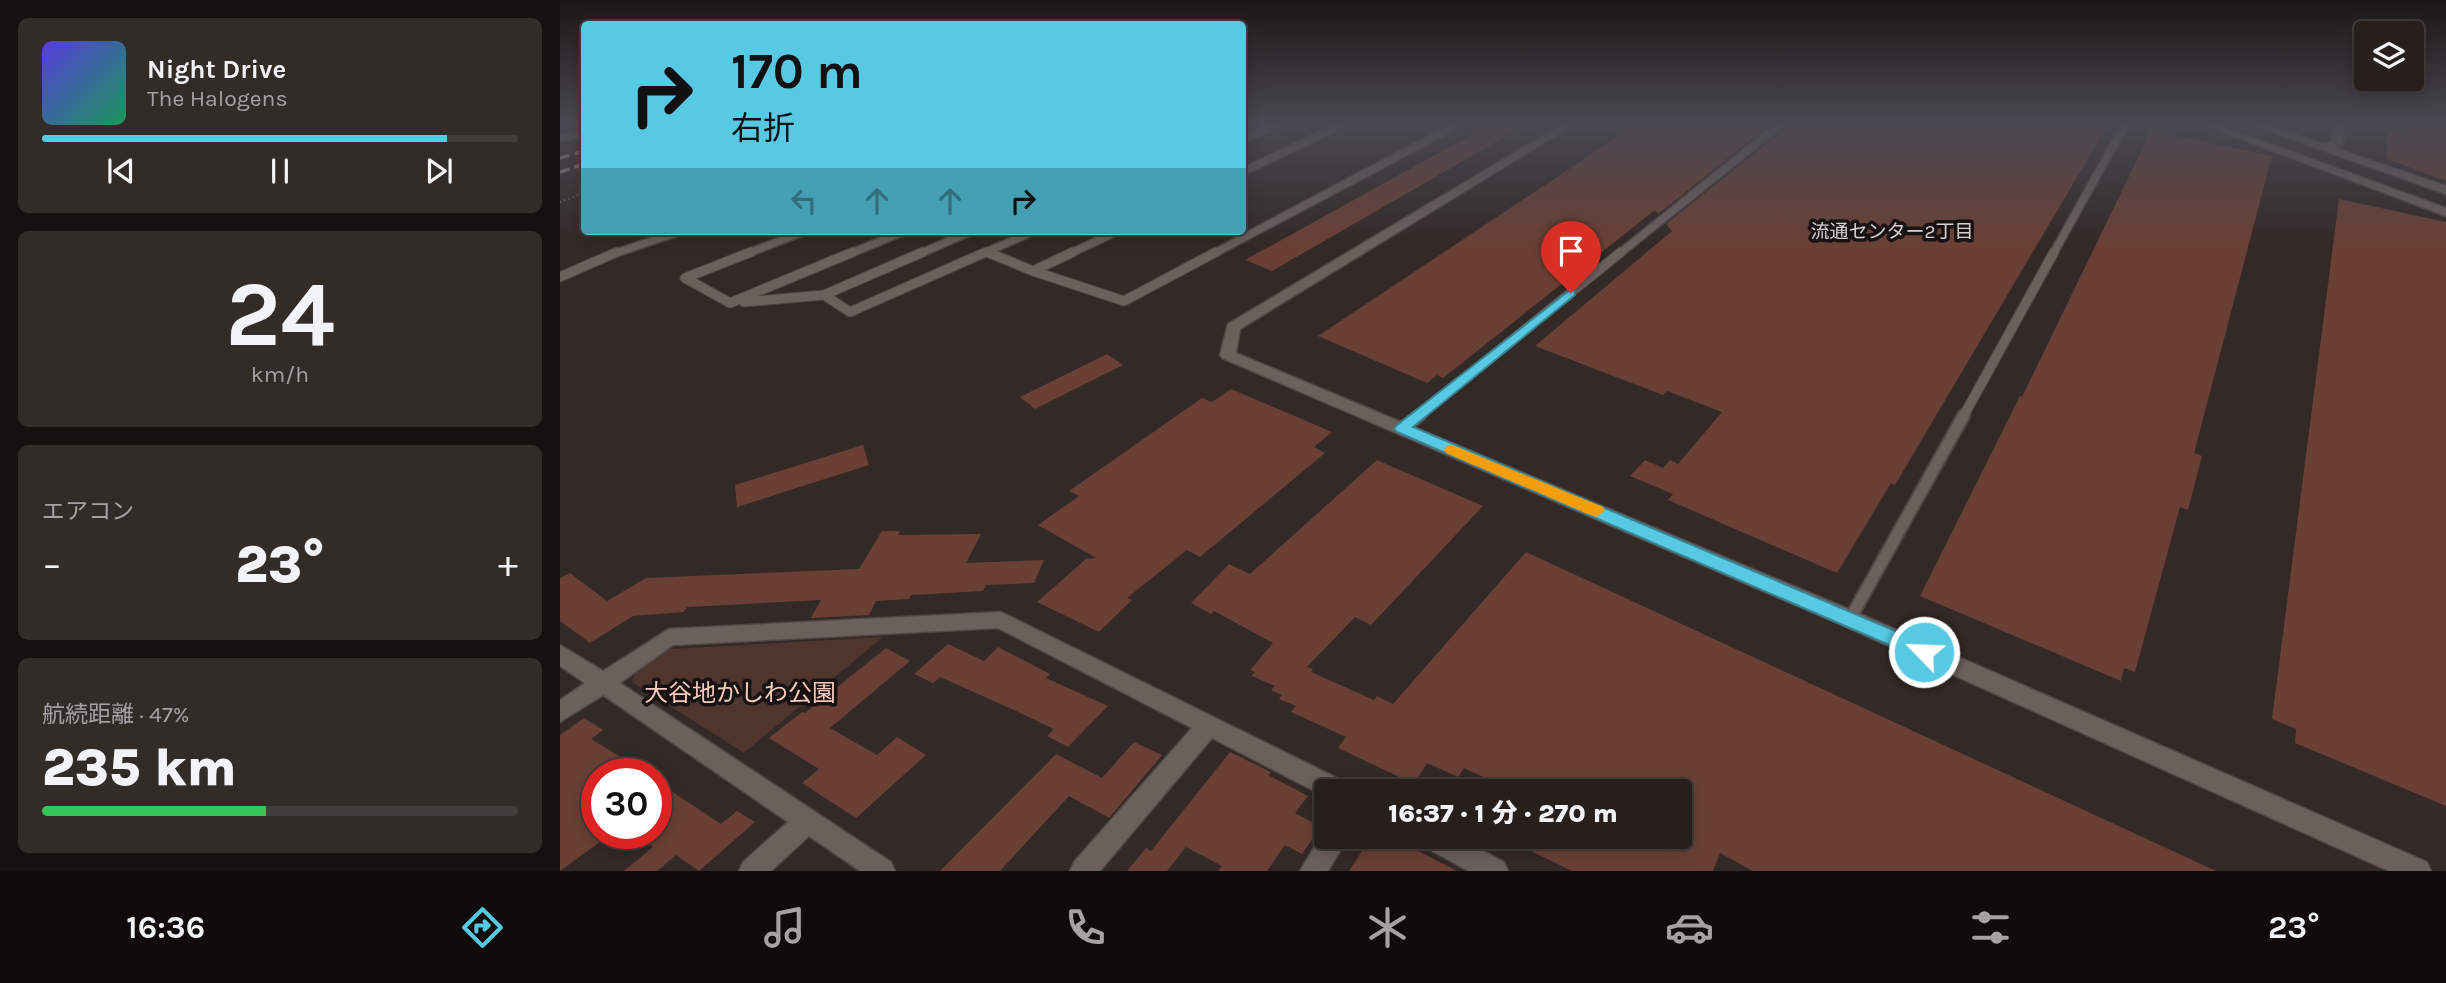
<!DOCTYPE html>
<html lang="ja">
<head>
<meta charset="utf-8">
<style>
	body { margin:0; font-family:Karla,"Noto Sans JP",sans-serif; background:#322c29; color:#f1f3f6; height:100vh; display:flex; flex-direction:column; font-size:26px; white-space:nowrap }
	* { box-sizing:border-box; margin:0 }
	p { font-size:23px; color:#a4a2a3 }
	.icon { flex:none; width:38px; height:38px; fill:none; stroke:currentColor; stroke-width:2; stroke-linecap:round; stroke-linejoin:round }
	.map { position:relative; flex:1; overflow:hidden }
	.sheet { display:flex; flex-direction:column; gap:18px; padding:18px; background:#15110f; width:560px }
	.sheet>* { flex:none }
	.top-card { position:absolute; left:21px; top:21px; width:665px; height:214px; border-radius:7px; box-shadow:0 4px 18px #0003,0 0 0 2px #423d3b; background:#57c9e2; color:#111; overflow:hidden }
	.buttons { position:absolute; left:1794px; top:21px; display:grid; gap:14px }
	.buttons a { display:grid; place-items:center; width:70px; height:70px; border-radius:7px; background:#261f1c; box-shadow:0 4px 18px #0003,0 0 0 2px #423d3b; font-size:35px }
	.speed { position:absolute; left:21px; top:758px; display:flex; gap:14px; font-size:35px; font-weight:700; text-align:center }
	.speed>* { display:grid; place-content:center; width:91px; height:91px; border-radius:50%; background:#261f1c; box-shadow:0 4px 18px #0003,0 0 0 2px #423d3b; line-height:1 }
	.speed .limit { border:10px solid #d22; background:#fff; color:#111 }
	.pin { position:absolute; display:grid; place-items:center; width:60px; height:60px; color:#fff; margin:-72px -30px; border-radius:50% 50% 50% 0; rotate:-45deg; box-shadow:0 0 7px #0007 }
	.pin .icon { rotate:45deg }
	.me { position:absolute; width:77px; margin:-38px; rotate:294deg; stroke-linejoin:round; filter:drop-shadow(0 0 5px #0008) }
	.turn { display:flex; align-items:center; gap:24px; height:147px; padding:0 35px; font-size:32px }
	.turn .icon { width:91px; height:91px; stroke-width:2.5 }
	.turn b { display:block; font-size:49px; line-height:60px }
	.lanes { display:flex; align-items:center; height:66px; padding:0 35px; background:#0003; justify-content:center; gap:35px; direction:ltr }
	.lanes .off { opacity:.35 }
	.big { font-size:52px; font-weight:800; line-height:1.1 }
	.sheet .tile { flex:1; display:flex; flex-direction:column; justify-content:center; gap:10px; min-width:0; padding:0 24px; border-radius:10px; background:#322c29 }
	.sheet .dial { align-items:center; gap:0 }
	.dial b { font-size:91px; line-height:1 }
	.song { display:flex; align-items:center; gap:21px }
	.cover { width:84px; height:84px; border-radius:10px; background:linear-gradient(135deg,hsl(250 70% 55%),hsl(150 70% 35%)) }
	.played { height:7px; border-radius:4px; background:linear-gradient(90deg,#57c9e2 85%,#423d3b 85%) }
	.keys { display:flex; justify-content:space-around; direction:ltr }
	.heat { display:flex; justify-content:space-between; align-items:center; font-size:38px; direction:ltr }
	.charge { height:10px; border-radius:5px; background:linear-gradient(90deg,#34c759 47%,#423d3b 0) }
	.trip { position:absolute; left:754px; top:779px; width:378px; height:70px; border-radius:7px; background:#261f1c; box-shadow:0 4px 18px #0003,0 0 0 2px #423d3b; font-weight:800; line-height:70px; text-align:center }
	.menu { display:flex; height:112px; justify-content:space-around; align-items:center; background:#0f0c0b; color:#a4a2a3 }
	.menu .icon { width:49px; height:49px }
	.menu .active { color:#57c9e2 }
	.menu b { font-size:32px; color:#f1f3f6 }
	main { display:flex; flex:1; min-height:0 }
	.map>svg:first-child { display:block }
</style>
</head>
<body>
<main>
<section class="sheet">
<div class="tile">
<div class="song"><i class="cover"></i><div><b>Night Drive</b><p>The Halogens</p></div></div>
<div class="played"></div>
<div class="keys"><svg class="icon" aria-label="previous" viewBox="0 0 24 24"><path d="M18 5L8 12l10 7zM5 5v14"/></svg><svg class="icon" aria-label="pause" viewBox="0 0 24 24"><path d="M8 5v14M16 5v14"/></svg><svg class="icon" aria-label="next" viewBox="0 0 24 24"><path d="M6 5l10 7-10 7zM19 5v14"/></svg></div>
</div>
<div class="tile dial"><b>24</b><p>km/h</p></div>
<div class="tile"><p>エアコン</p>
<div class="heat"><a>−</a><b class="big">23°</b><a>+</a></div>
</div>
<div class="tile"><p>航続距離 · 47%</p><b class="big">235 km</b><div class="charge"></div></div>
</section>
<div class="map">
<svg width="1886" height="871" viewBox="0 0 1886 871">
	<rect width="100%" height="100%" fill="#332926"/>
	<polygon fill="#4e352e" points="323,637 184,753 72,682 74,675 109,649"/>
	<g fill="#6a4036">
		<polygon points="933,123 969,123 712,271 685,260"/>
		<polygon points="1078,123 1212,123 1098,214 1095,210 883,378 877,375 867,383 758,336"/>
		<polygon points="1228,123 1549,123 1335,485 1331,483 1277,573 1108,500 1113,494 1070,476 1085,460 1103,468 1110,460 1118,464 1162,412 1107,391 1103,395 975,346 1112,231 1106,224 1226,128"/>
		<polygon points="1847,123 1886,123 1886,181 1827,159 1827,131 1848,135"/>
		<polygon points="1591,131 1712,156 1634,453 1642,456 1628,510 1620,507 1575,672 1564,668 1561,681 1360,596 1460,396 1462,397"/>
		<polygon points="1779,199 1886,222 1886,806 1735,743 1736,729 1712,719"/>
		<polygon points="547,354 563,365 475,409 460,397"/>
		<polygon points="671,389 772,432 754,447 765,453 640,557 627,550 567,598 572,600 539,632 477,602 526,559 536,558 478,525 519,496 509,491 642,398 652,402"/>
		<polygon points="303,445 309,465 177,507 175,485"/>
		<polygon points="817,460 923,506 811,625 795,617 747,667 753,669 751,672 814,700 817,696 833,704 966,552 1656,871 1193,871 1160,853 1153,871 1012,871 969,850 977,836 1120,836 1120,791 939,791 942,786 904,768 898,777 867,763 854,784 778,748 786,737 731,712 736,706 719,699 722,695 711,690 715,686 692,676 695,672 690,670 713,643 654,611 651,614 631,603 669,564 690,574"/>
		<polygon points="322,531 340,531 338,535 421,534 406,563 484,560 474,583 426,585 423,591 351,595 349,599 316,601 309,615 251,618 261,600 127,607 124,612 73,616 30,643 0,621 0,578 10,573 47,601 86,578 299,569"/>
		<polygon points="388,644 424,661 438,647 490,674 486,678 548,706 508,747 487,736 494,729 454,710 380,677 373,683 354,674"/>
		<polygon points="326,648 350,661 270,728 317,755 337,737 366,755 296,818 242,783 259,769 209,738 242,712 245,713"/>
		<polygon points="24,718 43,730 31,739 89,774 37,774 37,833 52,833 0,871 0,735"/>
		<polygon points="574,742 602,755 549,818 509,796 440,871 380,871 496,754 542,778"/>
		<polygon points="670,752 711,772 708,775 748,796 735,813 761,827 742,854 725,845 707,871 658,871 662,866 626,847 607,871 567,871 586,848 591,851"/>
		<polygon points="96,781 161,824 177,811 195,822 139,871 116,855 97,871 64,871 93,847 72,833 96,833"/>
		<polygon points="812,836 829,836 897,871 789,871"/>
	</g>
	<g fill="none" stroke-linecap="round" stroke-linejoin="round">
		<defs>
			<g id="service-far2">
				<polyline points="682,140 720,123"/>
				<polyline points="682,172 785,123"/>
				<polyline points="426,252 431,254"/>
				<polyline points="53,254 121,231"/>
				<polyline points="186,254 245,231"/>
				<polyline points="289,254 345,231"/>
				<polyline points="359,254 412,231"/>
				<polyline points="422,254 474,231"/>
				<polyline points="509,254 558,231"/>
				<polyline points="653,254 900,123"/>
				<polyline points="1059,254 1222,123"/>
				<polyline points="1493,254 1566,123"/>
			</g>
			<g id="service-far1">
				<polyline points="191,252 125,278 170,303 293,252"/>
				<polyline points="427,252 473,271 513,252"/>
				<polyline points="473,271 564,301 656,252"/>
				<polyline points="0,277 57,252"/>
				<polyline points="264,295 290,312 426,252"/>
				<polyline points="184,302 264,295 363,252"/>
				<polyline points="857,417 1061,252"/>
				<polyline points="1403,417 1494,252"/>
			</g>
			<g id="service">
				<polyline points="842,429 860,415"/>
				<polyline points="1290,619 1404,415"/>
			</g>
			<g id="minor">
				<polygon points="1004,123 1016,123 680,329 676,353 1298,613 1867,862 1871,871 1829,871 1282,625 662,358 660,355 668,324"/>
				<polygon points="1774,123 1784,123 1783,144 1767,150 1759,150 1759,146 1771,142"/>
				<polygon points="441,612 787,783 790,791 766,791 766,797 652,738 540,871 510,871 514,862 632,728 438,628 113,645 60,683 331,862 335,871 300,871 249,836 211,871 179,871 183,862 228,822 43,695 0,722 0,700 25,683 0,666 0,645 43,671 109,629"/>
				<polygon points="766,828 766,836 789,836 768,871 740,871"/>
				<polygon points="855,836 895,836 944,862 948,871 909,871 859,844"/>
			</g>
			<g id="tertiary">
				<polygon points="1638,123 1653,123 1886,208 1886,216"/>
				<polygon points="1687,123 1702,123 1886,186 1886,194"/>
				<polygon points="24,129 24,135 0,142 0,135"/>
			</g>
		</defs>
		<use href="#service-far2" stroke="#504744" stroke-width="10"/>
		<use href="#service-far1" stroke="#504744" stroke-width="11"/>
		<use href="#service" stroke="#504744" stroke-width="15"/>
		<use href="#minor" stroke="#504744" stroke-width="3"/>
		<use href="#tertiary" stroke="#504744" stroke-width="3"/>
		<polyline stroke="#7c7371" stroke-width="2.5" stroke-dasharray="1 3.5" stroke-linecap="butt" points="0,202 24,193"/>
		<use href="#service-far2" stroke="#6c605d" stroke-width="7"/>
		<use href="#service-far1" stroke="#6c605d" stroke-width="9"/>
		<use href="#service" stroke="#6c605d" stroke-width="11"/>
		<use href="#minor" fill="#6c605d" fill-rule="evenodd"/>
		<use href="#tertiary" fill="#6c605d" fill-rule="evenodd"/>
		<g stroke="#938b88" stroke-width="3.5" stroke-dasharray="10 5" stroke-linecap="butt">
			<polyline points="0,158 24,151"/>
			<polyline points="0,172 24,164"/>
		</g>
	</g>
	<linearGradient id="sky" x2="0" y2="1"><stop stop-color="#1c1715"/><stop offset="0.5" stop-color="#4a4952"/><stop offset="1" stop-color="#4a4952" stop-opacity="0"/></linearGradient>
	<rect width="1886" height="245" fill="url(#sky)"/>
	<polygon fill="#57c9e2" stroke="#398393" stroke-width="2" points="1011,289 1015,290 1015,295 853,427 1371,646 1374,652 1371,657 1364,660 1357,657 837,432 834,429 837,425"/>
	<polygon fill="#f59e0b" points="892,445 1043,507 1045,511 1036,517 1030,515 886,453 884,450 886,446"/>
	<g text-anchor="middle" stroke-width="7" stroke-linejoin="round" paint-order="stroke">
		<g font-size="19" fill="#d7d0ce" stroke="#181312">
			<text x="1332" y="238">流通センター2丁目</text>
		</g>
		<g font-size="24" fill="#f8cabe" stroke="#181312">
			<text x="180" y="701">大谷地かしわ公園</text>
		</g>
	</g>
</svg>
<div class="buttons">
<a><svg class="icon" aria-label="layers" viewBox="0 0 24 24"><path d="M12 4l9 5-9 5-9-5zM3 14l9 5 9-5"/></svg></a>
</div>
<div class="speed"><div class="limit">30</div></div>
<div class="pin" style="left:1011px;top:293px;background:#d93025"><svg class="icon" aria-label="arrive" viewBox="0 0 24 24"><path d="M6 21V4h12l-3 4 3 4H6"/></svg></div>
<svg class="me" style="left:1364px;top:652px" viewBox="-20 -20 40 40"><circle r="17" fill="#57c9e2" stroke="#fff" stroke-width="3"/><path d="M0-11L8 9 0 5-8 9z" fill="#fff"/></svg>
<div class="trip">16:37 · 1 分 · 270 m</div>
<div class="top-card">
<div class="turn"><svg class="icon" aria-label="right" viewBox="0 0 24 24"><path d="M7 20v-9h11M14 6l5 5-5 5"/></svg><div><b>170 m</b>右折</div></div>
<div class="lanes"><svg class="icon off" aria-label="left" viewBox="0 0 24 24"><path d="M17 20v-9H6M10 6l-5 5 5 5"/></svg><svg class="icon off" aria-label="ahead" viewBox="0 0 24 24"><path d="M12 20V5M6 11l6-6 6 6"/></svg><svg class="icon off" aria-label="ahead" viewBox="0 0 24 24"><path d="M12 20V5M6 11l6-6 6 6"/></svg><svg class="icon" aria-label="right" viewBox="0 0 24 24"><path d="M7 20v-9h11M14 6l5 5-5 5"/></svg></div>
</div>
</div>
</main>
<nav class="menu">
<b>16:36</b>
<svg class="icon active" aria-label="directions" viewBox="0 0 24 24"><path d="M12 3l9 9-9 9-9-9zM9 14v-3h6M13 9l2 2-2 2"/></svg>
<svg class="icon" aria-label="music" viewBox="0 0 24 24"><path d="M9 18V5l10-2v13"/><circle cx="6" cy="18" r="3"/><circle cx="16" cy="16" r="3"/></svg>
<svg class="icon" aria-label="phone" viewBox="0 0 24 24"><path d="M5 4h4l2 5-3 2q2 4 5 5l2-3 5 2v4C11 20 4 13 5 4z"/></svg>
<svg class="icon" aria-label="climate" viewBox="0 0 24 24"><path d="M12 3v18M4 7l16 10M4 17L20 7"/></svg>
<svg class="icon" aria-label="car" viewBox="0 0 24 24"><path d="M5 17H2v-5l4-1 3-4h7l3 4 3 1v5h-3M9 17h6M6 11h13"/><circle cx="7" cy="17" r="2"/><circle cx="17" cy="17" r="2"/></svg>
<svg class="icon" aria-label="filters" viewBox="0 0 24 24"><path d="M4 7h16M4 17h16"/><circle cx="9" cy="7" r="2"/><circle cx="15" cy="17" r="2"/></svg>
<b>23°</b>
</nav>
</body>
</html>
